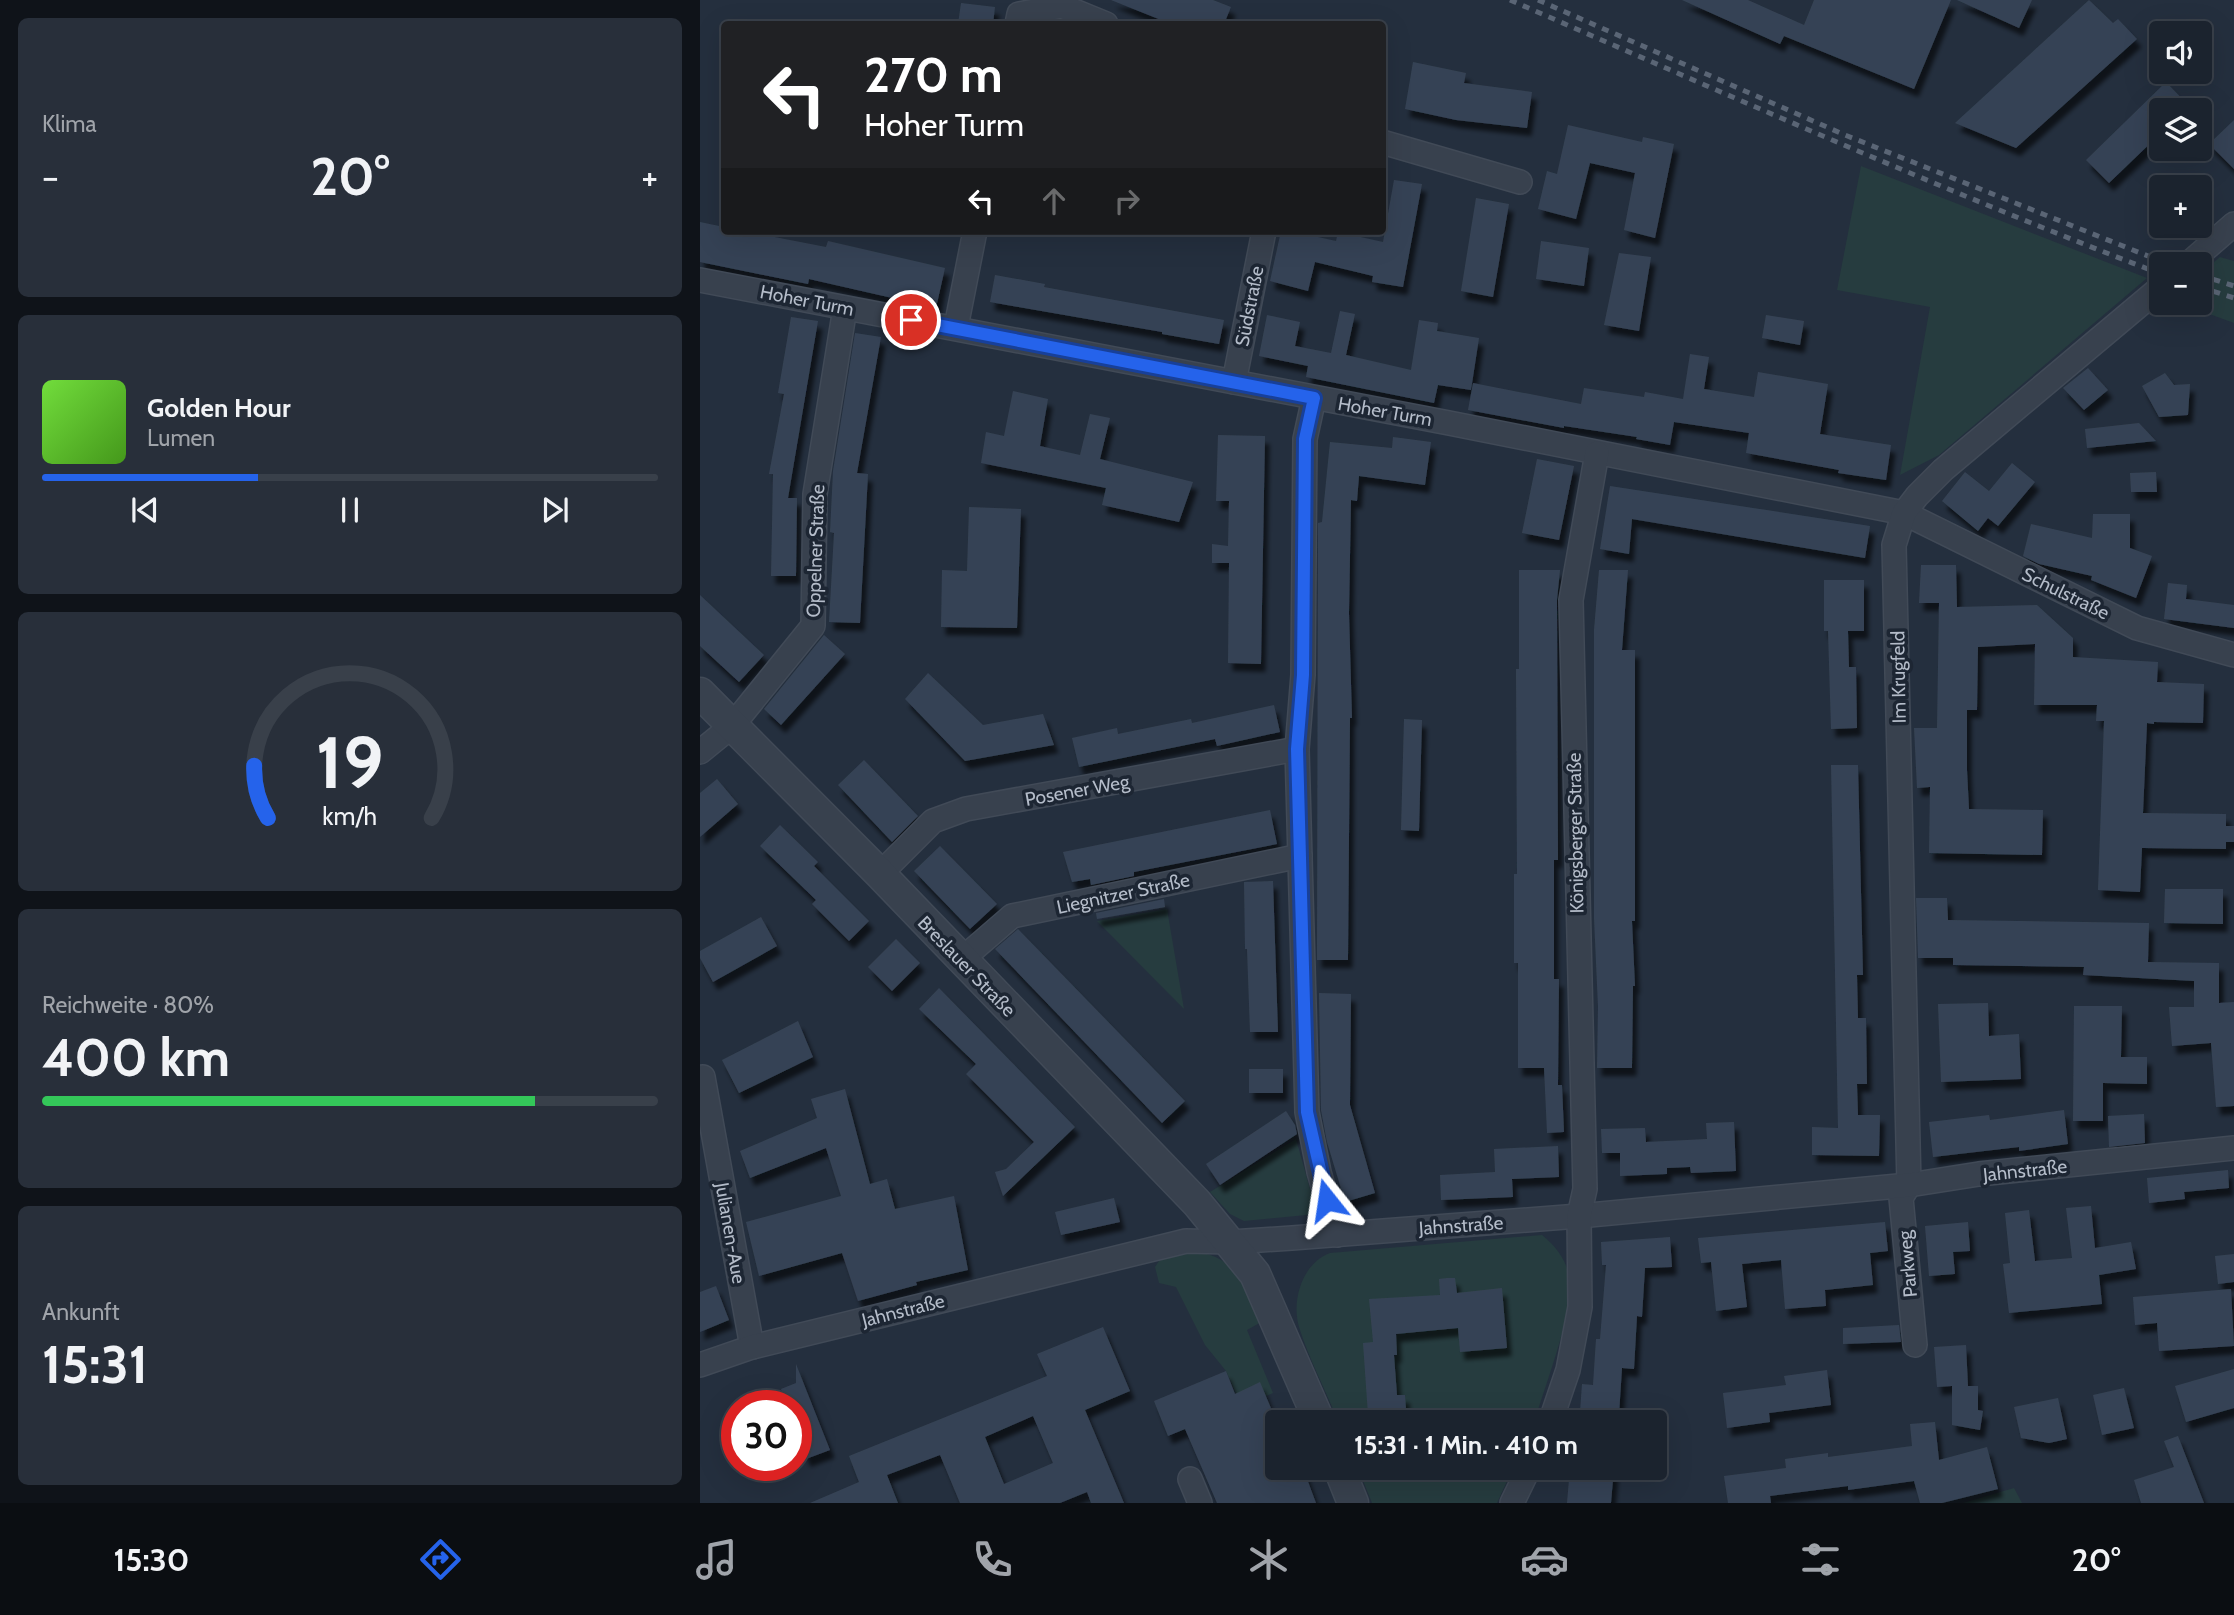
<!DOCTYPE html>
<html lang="de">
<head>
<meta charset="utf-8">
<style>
	body { margin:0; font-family:Cabin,sans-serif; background:#282f3a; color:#f1f3f6; height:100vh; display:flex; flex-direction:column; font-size:26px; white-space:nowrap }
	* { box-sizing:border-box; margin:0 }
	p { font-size:23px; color:#a0a4aa }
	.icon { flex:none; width:38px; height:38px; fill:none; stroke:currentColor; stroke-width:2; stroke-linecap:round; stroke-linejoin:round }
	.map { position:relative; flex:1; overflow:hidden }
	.details { display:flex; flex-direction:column; gap:18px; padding:18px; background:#0f1319; width:700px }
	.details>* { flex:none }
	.guide { position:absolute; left:21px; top:21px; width:665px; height:214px; border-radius:7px; box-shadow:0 7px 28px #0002,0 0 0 2px #39404a; background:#202124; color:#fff; overflow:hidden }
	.controls { position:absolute; left:1449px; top:21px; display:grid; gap:14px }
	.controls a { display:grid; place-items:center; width:63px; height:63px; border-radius:7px; background:#1b232e; box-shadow:0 7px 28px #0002,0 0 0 2px #39404a; font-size:35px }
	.speed { position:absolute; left:21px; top:1390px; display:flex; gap:14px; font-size:35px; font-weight:700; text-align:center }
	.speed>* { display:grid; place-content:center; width:91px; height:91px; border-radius:50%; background:#1b232e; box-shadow:0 7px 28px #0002,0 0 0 2px #39404a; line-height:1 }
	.speed .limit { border:10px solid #d22; background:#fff; color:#111 }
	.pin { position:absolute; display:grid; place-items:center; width:60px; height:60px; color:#fff; margin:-30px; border:4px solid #fff; border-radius:50%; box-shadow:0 2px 7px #0007 }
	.me { position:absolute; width:77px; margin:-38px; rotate:345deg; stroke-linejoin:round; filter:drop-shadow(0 0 5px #0008) }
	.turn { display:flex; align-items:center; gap:24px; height:147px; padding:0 28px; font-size:32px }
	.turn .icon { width:91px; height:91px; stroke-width:2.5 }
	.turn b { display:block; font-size:49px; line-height:60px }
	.lanes { display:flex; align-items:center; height:66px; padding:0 28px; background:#0003; justify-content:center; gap:35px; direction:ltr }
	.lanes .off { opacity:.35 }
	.big { font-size:52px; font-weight:700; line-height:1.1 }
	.details .tile { flex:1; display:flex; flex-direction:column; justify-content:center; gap:10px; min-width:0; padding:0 24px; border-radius:10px; background:#282f3a }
	.details .dial { align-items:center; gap:0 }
	.dial svg { height:182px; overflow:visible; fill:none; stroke:#39404a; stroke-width:7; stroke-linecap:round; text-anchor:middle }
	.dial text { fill:#f1f3f6; stroke:none }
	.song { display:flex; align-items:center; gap:21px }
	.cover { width:84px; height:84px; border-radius:10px; background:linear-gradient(135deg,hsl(100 70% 55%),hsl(100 70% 35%)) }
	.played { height:7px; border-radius:4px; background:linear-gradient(90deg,#2563eb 35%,#39404a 35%) }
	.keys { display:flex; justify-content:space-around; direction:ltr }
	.heat { display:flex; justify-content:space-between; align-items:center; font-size:38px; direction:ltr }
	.charge { height:10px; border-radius:5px; background:linear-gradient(90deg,#34c759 80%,#39404a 0) }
	.trip { position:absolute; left:565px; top:1410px; width:402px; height:70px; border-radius:7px; background:#1b232e; box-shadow:0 7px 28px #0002,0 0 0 2px #39404a; font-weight:700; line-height:70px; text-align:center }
	.menu { display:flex; height:112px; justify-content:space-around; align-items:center; background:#0b0e12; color:#a0a4aa }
	.menu .icon { width:49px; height:49px }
	.menu .selected { color:#2563eb }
	.menu b { font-size:32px; color:#f1f3f6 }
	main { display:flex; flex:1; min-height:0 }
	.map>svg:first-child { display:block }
</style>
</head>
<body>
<main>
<section class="details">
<div class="tile"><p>Klima</p>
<div class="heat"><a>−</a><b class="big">20°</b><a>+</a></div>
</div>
<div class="tile">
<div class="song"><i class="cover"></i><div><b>Golden Hour</b><p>Lumen</p></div></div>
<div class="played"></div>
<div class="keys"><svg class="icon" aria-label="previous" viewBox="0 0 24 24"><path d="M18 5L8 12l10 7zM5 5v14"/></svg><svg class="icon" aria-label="pause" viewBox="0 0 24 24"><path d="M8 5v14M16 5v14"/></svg><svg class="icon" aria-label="next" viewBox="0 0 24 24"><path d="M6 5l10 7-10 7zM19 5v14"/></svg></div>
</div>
<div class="tile dial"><svg viewBox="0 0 100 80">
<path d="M14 69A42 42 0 1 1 86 69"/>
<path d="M14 69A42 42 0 0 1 8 46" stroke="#2563eb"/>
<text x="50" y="56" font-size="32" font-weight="700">19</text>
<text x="50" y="72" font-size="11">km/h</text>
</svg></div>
<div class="tile"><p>Reichweite · 80%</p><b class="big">400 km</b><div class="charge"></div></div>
<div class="tile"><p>Ankunft</p><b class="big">15:31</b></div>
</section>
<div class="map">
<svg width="1534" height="1503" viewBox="0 0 1534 1503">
	<defs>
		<filter id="shadow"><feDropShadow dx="4.5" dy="8" stdDeviation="2" flood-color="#0009"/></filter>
	</defs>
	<rect width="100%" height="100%" fill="#242f3e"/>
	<g fill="#263c3f">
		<polygon points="1161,166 1447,278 1239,455 1200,475 1230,307 1137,290"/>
		<polygon points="1520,257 1534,261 1534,323 1479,303 1500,303 1500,274"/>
		<polygon points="467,909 484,1009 397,921"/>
		<polygon points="596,1139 617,1214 544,1221 530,1214 510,1192"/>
		<path d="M842,1235c15,12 25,26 28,45 5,28 -27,112 -36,143h-195c-13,-32 -30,-64 -40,-96 -8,-28 4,-64 31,-74z"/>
		<path d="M498,1252c41,7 48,36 67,68l-18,10 26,63 -31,14 -16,-36 -21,-26 -29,-58 -17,-4 -4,-16 6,-9z"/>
		<polygon points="658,1468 813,1468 797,1503 672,1503"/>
		<polygon points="1314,1488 1322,1503 1263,1503"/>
	</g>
	<g fill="#364354" fill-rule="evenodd" filter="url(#shadow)">
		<polygon points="411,0 513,0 531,7 524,24 471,24"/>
		<polygon points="982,0 1048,0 1104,25 1114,0 1251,0 1214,89 1084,36 1080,44"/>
		<polygon points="1257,0 1332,0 1319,28"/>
		<polygon points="1389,0 1413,23 1418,19 1437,39 1316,148 1255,123"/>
		<polygon points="261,3 295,7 293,24 258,24"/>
		<polygon points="713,62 766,73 764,83 832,92 827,128 756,120 705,109"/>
		<polygon points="1466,82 1493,110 1461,110 1461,133 1409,183 1386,160"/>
		<polygon points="1534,120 1534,169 1509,144"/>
		<polygon points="868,125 942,142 943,137 974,144 955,238 924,230 935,173 890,163 876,219 838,209 847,171 857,174"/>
		<polygon points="694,180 722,184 703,287 672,282 673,276 615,262 608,291 570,281 581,231 591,231 636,241 638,232 683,242"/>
		<polygon points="776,198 809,204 793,297 761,291"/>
		<polygon points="0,222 24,227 24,231 44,231 126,247 128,241 245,268 236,308 109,279 108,284 0,262"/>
		<polygon points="841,241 889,248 884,286 836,279"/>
		<polygon points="919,253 951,257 939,331 904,325"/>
		<polygon points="295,275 345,284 344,287 524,320 519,344 462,334 462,332 290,302"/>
		<polygon points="640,311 655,314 646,355 711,370 719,320 738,323 737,331 779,338 771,390 738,385 734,403 606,377 608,366 559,356 567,315 600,322 595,346 631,353"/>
		<polygon points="1066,315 1104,321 1100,345 1062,338"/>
		<polygon points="91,317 118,321 88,498 97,498 96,576 71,576 73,474 69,474 84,394 78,393"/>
		<polygon points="155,333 181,337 157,473 168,474 160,623 129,622 134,533 130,532 133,471"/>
		<polygon points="990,354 1009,357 1004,389 1054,397 1058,372 1128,384 1120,434 1191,445 1186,480 1138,473 1139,470 1046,453 1049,433 974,422 970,445 936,439 937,437 864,426 864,428 768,410 773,383 881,404 884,388 944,397 945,392 983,399"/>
		<polygon points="1388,368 1408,390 1384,410 1363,388"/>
		<polygon points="1465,373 1474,385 1490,384 1488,415 1459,417 1442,386"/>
		<polygon points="313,391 348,399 340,446 380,455 390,414 410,418 400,459 493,482 479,522 402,505 406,488 281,463 286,432 304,436"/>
		<polygon points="1439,423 1456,441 1387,448 1385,429"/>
		<polygon points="518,435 565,436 561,664 528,663 529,563 512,563 512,544 528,546 529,501 516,501"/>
		<polygon points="693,437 731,442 725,485 659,476 657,501 651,500 649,613 652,718 650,718 648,960 617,960 618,523 622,522 630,442 692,448"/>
		<polygon points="837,459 874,466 859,540 822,533"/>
		<polygon points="1312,463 1335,482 1298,526 1288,518 1278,531 1242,501 1265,472 1289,491"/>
		<polygon points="1456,472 1457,492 1431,492 1430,473"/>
		<polygon points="910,486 1170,526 1165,558 932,519 929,554 900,549"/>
		<polygon points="269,507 321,509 317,628 241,627 242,570 267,571"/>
		<polygon points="1393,514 1430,514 1430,548 1452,556 1436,598 1391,580 1392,576 1339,564 1323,556 1331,524 1392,538"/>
		<polygon points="1221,565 1256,565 1257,607 1337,605 1373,638 1373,657 1458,662 1457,682 1504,684 1503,723 1454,722 1454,724 1447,723 1443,813 1526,814 1526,826 1534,826 1534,842 1526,842 1526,849 1442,848 1440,892 1398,890 1404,721 1396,721 1397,705 1334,705 1335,644 1278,647 1277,710 1267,710 1267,770 1269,809 1343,810 1342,855 1229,853 1230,787 1217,788 1214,728 1237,728 1239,603 1219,603"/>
		<polygon points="819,570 860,570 857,600 858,860 854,860 854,979 859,979 858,1085 862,1085 864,1132 847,1133 844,1068 818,1068 818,963 814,963 814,874 817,874 816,669 819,669"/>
		<polygon points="899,570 928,570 922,650 935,650 935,921 932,921 935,986 933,986 932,1068 897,1068 898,1007 894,918 894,630"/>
		<polygon points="1124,580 1164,580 1164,631 1148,631 1149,667 1156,667 1157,728 1131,729 1128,631 1124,631"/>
		<polygon points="1468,583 1487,585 1486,599 1534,605 1534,628 1464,619"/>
		<polygon points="0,595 64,655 39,682 0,646"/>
		<polygon points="124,635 145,654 81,725 64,709"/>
		<polygon points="228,673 283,725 343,714 354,745 265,761 205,699"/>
		<polygon points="574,705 580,732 517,746 515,739 379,767 372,738 417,728 418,734 491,719 492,723"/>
		<polygon points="704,719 722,720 719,831 701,830"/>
		<polygon points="164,760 218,816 192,842 138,785"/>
		<polygon points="1131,765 1158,765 1163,975 1157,975 1158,1018 1166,1018 1167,1084 1157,1084 1158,1115 1180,1115 1179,1156 1112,1155 1112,1127 1138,1128"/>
		<polygon points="17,779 38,804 0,837 0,793"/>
		<polygon points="570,810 577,844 434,872 434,876 391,885 390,879 372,882 363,852"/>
		<polygon points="80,825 118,862 114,866 169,921 149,941 112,904 116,900 60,846"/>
		<polygon points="240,846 297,904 270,929 214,871"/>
		<polygon points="573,881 578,1032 550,1032 547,949 545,949 544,882"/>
		<polygon points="1465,889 1523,889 1523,924 1464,923"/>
		<polygon points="1216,898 1247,898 1248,920 1449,923 1448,962 1519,963 1519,1003 1534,1002 1534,1106 1516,1107 1511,1043 1472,1046 1469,1007 1494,1007 1494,981 1383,975 1384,967 1253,965 1253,958 1218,958"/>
		<polygon points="464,899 465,907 397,919 396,913"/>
		<polygon points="61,917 77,946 13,982 0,958 0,951"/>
		<polygon points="318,929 485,1101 462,1123 295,949"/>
		<polygon points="196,939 220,963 192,991 168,967"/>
		<polygon points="239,988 375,1127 303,1196 295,1172 306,1169 334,1142 266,1074 276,1064 219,1009"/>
		<polygon points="619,993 651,994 650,1105 675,1193 645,1202 627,1142 621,1110"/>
		<polygon points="1288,1003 1289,1036 1319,1034 1321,1079 1241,1082 1238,1004"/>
		<polygon points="1374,1006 1422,1006 1421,1057 1447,1057 1447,1084 1403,1083 1403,1121 1373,1121"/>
		<polygon points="98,1021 113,1057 39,1093 22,1060"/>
		<rect x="549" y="1069" width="34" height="24"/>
		<polygon points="145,1089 170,1184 187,1179 195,1209 254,1196 268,1270 216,1282 217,1285 158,1301 142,1253 59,1276 46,1222 141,1196 126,1148 50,1178 40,1151 117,1118 111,1099"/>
		<polygon points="1364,1110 1368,1144 1319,1151 1319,1147 1233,1157 1229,1122 1289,1115 1290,1120"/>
		<polygon points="586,1111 595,1125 597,1134 520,1185 506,1164"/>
		<polygon points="1444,1114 1445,1143 1409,1147 1408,1116"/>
		<polygon points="1034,1122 1036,1171 991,1173 990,1167 967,1168 967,1174 920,1176 920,1153 902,1153 901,1129 945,1128 946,1142 1007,1139 1006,1123"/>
		<polygon points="858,1146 859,1177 812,1179 813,1197 741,1200 740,1175 795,1172 794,1149"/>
		<polygon points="1528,1170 1529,1188 1484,1192 1485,1199 1449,1203 1447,1178"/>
		<polygon points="414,1198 420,1222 361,1235 355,1212"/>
		<polygon points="1391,1206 1395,1248 1431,1242 1436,1269 1399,1275 1402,1304 1309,1313 1303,1264 1310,1263 1305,1213 1329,1210 1335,1261 1372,1258 1366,1208"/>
		<polygon points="1185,1222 1188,1251 1170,1253 1173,1285 1125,1290 1126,1306 1085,1309 1081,1260 1042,1264 1047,1307 1016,1311 1011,1262 1001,1263 998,1238"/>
		<polygon points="1268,1222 1270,1251 1253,1252 1255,1274 1229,1276 1225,1226"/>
		<polygon points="970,1237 972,1267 945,1268 942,1317 937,1316 934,1369 922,1368 919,1415 880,1412 882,1384 893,1385 896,1339 900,1339 906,1265 902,1265 901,1242"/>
		<polygon points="1534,1254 1534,1282 1518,1284 1515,1256"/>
		<polygon points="747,1278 755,1278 757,1293 802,1288 807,1348 760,1352 758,1328 696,1334 697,1355 694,1355 697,1395 705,1395 707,1423 676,1423 676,1414 668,1415 663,1343 673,1342 669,1299 740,1295 739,1279"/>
		<polygon points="16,1286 29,1320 0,1332 0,1292"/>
		<polygon points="1531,1289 1534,1346 1459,1351 1457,1323 1435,1325 1433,1297"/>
		<polygon points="1199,1325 1201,1342 1143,1344 1143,1328"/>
		<path d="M403,1327l27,64 -45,19 39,93h-33l-4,-11 -27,11h-100l-20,-48 -53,20 11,28h-88l49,-21 -10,-26 198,-80 -10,-22zM333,1416l20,47 -49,21 -19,-47z"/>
		<polygon points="1266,1345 1268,1386 1278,1386 1278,1410 1283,1411 1280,1430 1252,1425 1252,1386 1237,1387 1234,1347"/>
		<polygon points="96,1364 130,1450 106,1459 96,1431 96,1405 87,1405 81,1389 96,1383"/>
		<polygon points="1534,1369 1534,1408 1486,1422 1475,1386"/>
		<polygon points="1127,1370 1131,1405 1069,1413 1070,1422 1027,1428 1023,1393 1086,1385 1084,1376"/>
		<polygon points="526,1371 535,1394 560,1382 578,1425 578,1468 603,1468 616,1503 517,1503 485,1429 468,1436 454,1401"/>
		<polygon points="1424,1388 1434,1428 1402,1435 1393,1395"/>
		<polygon points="1358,1398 1367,1439 1349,1443 1321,1438 1314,1407"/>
		<polygon points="1235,1422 1239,1460 1287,1447 1298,1489 1242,1503 1220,1503 1214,1481 1148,1490 1148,1486 1070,1496 1071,1503 1028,1503 1024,1476 1086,1468 1085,1459 1128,1453 1128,1457 1212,1446 1210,1424"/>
		<polygon points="1478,1436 1504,1503 1441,1503 1434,1480 1474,1467 1464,1441"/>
		<polygon points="870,1468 914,1468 911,1503 867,1503"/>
	</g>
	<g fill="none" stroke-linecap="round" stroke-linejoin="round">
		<defs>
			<g id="minor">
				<polyline points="317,24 319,14 362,6 406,24"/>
				<polyline points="682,142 820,182"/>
				<polyline points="1488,264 1534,224"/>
				<polyline points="0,280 749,423 1204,513 1437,628 1534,655"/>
				<polyline points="256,327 275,231"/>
				<polyline points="534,382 564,231"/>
				<polyline points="614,398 605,439 603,675 597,749 607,1112 619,1172 637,1235"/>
				<polyline points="0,752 32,726 113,626 115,494 145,308"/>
				<polyline points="180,874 233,821 266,809 597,749"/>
				<polyline points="261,960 312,916 600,856"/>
				<polyline points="0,1079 3,1077 52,1347"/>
				<polyline points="1215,1345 1201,1198 1209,1185 1194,545 1204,513 1217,496 1243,470 1461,287"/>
				<polyline points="0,1365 52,1347 486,1241 531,1242 592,1238 879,1216 1209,1185 1279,1174 1534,1148"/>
				<polyline points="850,1423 868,1370 880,1307 879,1216 885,1189 871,600 897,453"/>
				<polyline points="490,1479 500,1503"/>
				<polyline points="812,1503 829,1468"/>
			</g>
			<g id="tertiary">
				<polyline points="0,693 180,874 497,1203 555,1274 620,1423"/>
				<polyline points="639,1468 653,1503"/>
			</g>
		</defs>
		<use href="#minor" stroke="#414a57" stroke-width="26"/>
		<use href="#tertiary" stroke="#414a57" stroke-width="33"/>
		<use href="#minor" stroke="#38414e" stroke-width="23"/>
		<use href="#tertiary" stroke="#38414e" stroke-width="30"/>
		<g stroke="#5a6575" stroke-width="5" stroke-dasharray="7 7" stroke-linecap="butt">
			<path d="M810,0c216,94 431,190 651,274"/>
			<polyline points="838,0 1145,135 1468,264"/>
			<polyline points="1500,275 1534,286"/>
			<polyline points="1500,287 1534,298"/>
		</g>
	</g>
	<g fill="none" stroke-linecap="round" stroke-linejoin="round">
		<defs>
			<polyline id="route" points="211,320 614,398 605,439 603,675 597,749 607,1112 627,1200"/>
		</defs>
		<use href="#route" stroke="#184099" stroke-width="18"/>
		<use href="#route" stroke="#2563eb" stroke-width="12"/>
	</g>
	<g text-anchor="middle" stroke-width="7" stroke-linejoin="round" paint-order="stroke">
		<g font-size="19" fill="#b4bcc9" stroke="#1d2633">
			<text transform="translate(107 300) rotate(11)" y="7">Hoher Turm</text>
			<text transform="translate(549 306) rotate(-79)" y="7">Südstraße</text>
			<text transform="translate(685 411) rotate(10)" y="7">Hoher Turm</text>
			<text transform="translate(115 551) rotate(-88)" y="7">Oppelner Straße</text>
			<text transform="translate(1366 593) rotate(26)" y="7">Schulstraße</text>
			<text transform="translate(1198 677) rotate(-91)" y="7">Im Krugfeld</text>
			<text transform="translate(377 790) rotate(-10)" y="7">Posener Weg</text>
			<text transform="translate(875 833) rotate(-91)" y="7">Königsberger Straße</text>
			<text transform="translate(423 893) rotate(-12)" y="7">Liegnitzer Straße</text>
			<text transform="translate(267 966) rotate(46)" y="7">Breslauer Straße</text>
			<text transform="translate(1325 1170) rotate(-6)" y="7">Jahnstraße</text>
			<text transform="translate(761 1225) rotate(-4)" y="7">Jahnstraße</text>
			<text transform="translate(31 1233) rotate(80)" y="7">Julianen-Aue</text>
			<text transform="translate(1207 1264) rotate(-95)" y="7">Parkweg</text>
			<text transform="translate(203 1310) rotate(-14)" y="7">Jahnstraße</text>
		</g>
	</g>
</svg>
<div class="controls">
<a><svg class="icon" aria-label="sound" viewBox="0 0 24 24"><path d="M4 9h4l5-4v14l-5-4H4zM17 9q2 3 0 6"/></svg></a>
<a><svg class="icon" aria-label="layers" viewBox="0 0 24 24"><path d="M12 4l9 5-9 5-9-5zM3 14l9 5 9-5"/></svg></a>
<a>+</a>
<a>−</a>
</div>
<div class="speed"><div class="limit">30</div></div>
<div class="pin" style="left:211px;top:320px;background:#d93025"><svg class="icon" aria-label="arrive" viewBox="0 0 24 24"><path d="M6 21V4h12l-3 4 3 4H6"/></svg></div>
<svg class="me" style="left:627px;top:1200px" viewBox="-20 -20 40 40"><path d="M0-17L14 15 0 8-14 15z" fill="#2563eb" stroke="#fff" stroke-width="4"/></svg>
<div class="trip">15:31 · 1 Min. · 410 m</div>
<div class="guide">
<div class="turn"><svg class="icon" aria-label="left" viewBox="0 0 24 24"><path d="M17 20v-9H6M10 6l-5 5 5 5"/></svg><div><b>270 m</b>Hoher Turm</div></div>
<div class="lanes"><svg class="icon" aria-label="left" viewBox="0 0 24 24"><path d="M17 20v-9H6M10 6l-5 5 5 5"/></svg><svg class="icon off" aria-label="ahead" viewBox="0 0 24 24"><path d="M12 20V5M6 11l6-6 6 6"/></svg><svg class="icon off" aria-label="right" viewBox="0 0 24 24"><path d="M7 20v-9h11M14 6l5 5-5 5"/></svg></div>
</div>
</div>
</main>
<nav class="menu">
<b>15:30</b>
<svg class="icon selected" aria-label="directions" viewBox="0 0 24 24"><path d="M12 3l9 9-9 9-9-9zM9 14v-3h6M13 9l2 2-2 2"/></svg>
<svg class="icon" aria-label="music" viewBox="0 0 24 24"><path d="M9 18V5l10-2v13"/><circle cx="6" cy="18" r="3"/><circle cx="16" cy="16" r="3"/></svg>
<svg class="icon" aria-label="phone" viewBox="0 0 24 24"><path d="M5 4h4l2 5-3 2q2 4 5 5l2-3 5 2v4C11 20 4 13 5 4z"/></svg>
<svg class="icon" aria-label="climate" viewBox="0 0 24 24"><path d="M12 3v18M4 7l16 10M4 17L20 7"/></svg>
<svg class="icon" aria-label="car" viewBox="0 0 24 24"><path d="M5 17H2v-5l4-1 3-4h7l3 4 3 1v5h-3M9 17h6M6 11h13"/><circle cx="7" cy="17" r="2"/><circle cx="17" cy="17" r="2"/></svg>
<svg class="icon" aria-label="filters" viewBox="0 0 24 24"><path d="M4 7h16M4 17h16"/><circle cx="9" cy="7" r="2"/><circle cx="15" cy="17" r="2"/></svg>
<b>20°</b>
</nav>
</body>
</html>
